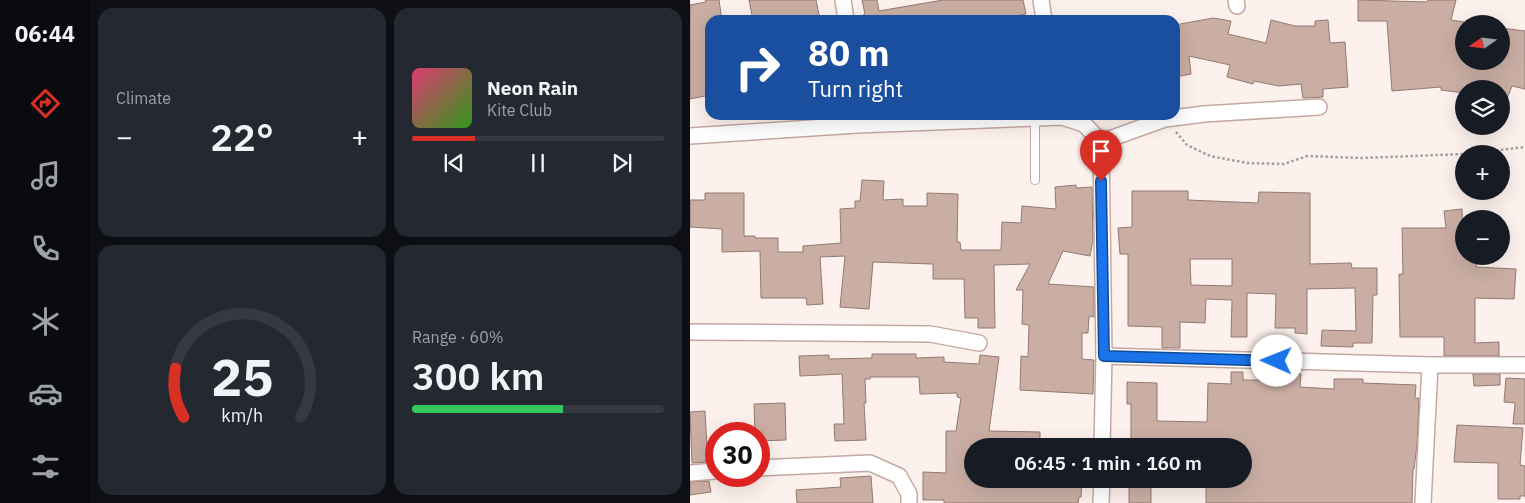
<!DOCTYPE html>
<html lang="en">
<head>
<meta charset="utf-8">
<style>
	body { margin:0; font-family:"IBM Plex Sans",sans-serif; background:#242831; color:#f1f3f6; height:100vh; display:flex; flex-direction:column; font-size:19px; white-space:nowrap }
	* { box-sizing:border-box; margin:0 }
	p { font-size:16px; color:#9ea1a6 }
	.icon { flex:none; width:28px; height:28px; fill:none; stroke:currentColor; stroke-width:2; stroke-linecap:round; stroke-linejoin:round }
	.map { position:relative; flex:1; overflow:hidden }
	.drawer { display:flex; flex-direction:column; gap:8px; padding:8px; background:#0d0f14; width:600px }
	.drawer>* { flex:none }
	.banner { position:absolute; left:15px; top:15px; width:475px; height:105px; border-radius:15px; box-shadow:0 5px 20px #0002; background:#1a4fa0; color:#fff; overflow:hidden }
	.needle { width:32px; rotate:256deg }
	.controls { position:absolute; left:765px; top:15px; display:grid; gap:10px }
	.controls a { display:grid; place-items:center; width:55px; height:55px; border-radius:50%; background:#171b24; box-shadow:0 5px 20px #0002; font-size:25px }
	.speed { position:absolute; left:15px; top:422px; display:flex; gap:10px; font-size:25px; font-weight:700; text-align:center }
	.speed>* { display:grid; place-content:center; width:65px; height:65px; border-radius:50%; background:#171b24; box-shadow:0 5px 20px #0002; line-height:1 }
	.speed .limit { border:8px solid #d22; background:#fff; color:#111 }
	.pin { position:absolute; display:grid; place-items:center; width:42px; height:42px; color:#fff; margin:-51px -21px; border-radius:50% 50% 50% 0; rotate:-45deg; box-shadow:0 0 5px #0007 }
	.pin .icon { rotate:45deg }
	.me { position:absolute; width:55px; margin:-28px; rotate:271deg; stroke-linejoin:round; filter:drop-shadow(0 0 4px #0008) }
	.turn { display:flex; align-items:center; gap:18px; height:105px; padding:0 20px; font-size:22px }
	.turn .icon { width:65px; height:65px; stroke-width:2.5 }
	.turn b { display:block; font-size:35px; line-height:42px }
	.big { font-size:38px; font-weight:600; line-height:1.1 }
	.drawer .tile { flex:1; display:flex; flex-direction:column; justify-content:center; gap:8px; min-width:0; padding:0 18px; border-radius:15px; background:#242831 }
	.drawer .dial { align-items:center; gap:0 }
	.dial svg { height:130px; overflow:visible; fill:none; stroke:#363941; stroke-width:7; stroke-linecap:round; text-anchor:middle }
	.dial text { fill:#f1f3f6; stroke:none }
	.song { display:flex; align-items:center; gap:15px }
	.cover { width:60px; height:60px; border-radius:8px; background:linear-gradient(135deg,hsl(340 70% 55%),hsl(110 70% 35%)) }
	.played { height:5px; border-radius:2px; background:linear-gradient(90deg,#d93025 25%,#363941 25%) }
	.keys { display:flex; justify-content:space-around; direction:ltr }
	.heat { display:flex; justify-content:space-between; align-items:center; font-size:28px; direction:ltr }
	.charge { height:8px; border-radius:4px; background:linear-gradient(90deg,#34c759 60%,#363941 0) }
	.drawer .tiles { flex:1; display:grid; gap:8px; grid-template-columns:repeat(2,1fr) }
	.trip { position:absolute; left:274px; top:438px; width:288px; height:50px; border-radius:25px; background:#171b24; box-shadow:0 5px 20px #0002; font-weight:600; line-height:50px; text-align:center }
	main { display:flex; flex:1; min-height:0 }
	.tab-bar { display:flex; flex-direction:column; width:90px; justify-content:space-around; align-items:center; background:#090b0e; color:#9ea1a6 }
	.tab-bar .icon { width:35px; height:35px }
	.tab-bar .active { color:#d93025 }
	.tab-bar b { font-size:22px; color:#f1f3f6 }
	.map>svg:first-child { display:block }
</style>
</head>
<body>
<main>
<nav class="tab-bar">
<b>06:44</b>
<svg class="icon active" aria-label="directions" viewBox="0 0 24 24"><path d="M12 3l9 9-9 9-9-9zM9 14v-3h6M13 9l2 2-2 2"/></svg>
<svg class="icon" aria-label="music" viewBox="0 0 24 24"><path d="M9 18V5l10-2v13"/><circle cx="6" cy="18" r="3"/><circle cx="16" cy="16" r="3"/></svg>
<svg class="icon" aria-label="phone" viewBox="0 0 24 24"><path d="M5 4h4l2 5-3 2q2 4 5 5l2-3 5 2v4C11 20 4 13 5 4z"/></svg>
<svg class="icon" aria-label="climate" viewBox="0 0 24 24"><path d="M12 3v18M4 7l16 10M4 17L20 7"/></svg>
<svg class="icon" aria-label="car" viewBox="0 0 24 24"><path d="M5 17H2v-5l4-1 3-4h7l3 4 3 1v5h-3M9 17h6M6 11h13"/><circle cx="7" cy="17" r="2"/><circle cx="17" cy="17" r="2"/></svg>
<svg class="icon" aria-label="filters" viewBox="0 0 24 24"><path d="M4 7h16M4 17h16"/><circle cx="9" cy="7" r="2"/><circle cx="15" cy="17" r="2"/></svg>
</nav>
<section class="drawer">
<div class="tiles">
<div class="tile"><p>Climate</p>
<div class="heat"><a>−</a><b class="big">22°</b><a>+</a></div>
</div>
<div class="tile">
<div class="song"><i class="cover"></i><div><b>Neon Rain</b><p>Kite Club</p></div></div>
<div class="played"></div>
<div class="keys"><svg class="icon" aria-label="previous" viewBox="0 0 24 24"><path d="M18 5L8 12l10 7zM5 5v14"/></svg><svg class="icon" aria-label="pause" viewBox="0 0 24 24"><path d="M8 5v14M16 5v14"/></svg><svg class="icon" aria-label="next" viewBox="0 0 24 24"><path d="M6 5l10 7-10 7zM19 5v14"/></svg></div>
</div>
<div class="tile dial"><svg viewBox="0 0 100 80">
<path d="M14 69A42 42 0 1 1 86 69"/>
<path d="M14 69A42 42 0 0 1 9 39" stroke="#d93025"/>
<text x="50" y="56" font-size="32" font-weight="700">25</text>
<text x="50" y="72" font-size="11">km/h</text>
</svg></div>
<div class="tile"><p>Range · 60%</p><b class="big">300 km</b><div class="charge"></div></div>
</div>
</section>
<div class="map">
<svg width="835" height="503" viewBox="0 0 835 503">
	<rect width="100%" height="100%" fill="#fdf1ed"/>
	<g fill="#caaea4" stroke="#937970" fill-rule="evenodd">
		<polygon points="15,0 29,0 32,20 20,20 20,95 0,99 0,5 16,2"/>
		<polygon points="59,0 126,0 130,20 63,20"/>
		<polygon points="172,0 187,0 189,11 253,0 333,0 336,14 303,20 173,20 173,15 175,14"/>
		<polygon points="668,0 737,2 738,0 766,0 761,20 774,22 774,61 811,61 811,28 835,31 835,89 822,86 812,111 811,89 796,89 781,85 780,89 774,89 774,93 751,90 751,87 702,91 697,21 668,21"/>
		<polygon points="523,18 541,21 538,34 576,43 581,20 605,26 625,26 625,21 638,20 640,43 655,42 658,87 633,89 633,97 613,98 611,84 589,86 564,81 563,84 537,77 540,65 499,56 501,74 485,77 485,25"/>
		<polygon points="172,180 194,181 193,200 213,199 213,206 237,206 237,193 268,194 267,242 270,242 271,250 311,250 312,222 331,223 332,206 366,209 365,187 386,185 386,188 402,187 403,240 400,256 373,251 358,284 404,287 404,317 399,316 398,333 392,333 392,359 404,360 403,394 330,390 331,356 338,357 339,325 332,324 333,290 326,290 340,264 304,265 305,328 288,328 288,318 275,318 274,279 243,279 243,264 183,262 179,309 150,307 155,256 130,257 133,304 117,305 116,298 71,298 70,251 32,252 32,229 0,227 0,200 15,200 15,193 54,193 54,236 65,236 65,238 88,238 88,252 113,252 113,246 151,243 150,209 165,208 165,201 170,201"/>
		<path d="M442,191h56v9l70,3 1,-11 51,1v71l41,-1 1,5h25v27h-4l-1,48h-19v4l-32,-1 1,-16 34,1 -1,-43 -48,1v45l-12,-1v-5h-20l1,-34 -29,-1v44h-16l1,-37 -26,-1 -1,24 -25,-1v26h-18v-21l-34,-1v-72h-8l-2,-26 14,-1zM500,259h42v27l-41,-1z"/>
		<polygon points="772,209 774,256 786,256 786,267 826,269 824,299 785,298 785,343 809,342 809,356 754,356 754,337 710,337 709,274 713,274 712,228 756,228 754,211"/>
		<polygon points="182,354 226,354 226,358 254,357 254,362 289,364 290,355 309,357 299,431 350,432 350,446 282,446 282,479 392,479 391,497 389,497 388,503 254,503 254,500 233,500 233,472 256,473 256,431 266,431 271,398 267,397 267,393 230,394 229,377 180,377 180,379 175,379 176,403 174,403 176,440 145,441 144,424 154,424 152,374 110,376 109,356 139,355 139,359 182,358"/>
		<polygon points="541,372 553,372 553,380 598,380 598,373 611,374 610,387 644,389 644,379 673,379 673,383 726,385 725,398 729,398 727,445 724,469 723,469 722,503 516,503 516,479 552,479 551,443 509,443 509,446 441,445 441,404 437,404 437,382 467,383 467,421 517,422 518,383 541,384"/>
		<polygon points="783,374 810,374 810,385 784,386"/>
		<polygon points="816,378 835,379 835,424 823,424 825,403 814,402"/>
		<polygon points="95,403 96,440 69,441 69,434 65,434 64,404"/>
		<polygon points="15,411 17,446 19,446 20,460 16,460 16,462 2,463 0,412"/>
		<polygon points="767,425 833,428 830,465 835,466 835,496 830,496 830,499 808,499 808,463 764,462"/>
		<polygon points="181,476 183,503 107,503 106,490 151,487 150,478"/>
		<polygon points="19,481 21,492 0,495 0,482"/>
		<rect x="439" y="484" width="22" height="19"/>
	</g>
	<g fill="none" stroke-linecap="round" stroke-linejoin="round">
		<defs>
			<polyline id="service" points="345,180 345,118"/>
			<g id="minor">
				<polyline points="153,0 156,20"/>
				<polyline points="351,0 354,20"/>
				<polyline points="546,0 547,6"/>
				<polyline points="0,136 167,125 372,117 394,124 411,142 414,356 412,446"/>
				<polyline points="411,142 475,119 514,114 629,107"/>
				<polyline points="0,332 240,334 289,343"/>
				<polyline points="414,356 740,365 733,503"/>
				<polyline points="740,365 835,365"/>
				<polyline points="69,468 180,463 209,476 219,494 219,503"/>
				<polyline points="0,473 26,471"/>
				<polyline points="411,503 412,479"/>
			</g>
		</defs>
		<use href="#service" stroke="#c5a9a0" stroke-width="10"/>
		<use href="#minor" stroke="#c5a9a0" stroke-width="18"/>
		<g stroke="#a69b98" stroke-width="2.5" stroke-dasharray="2.5 2.5" stroke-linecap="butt">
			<polyline points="486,132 497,145 520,156 557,163 594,164 617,156 672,158 774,154"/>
			<polyline points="776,154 835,147"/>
		</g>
		<use href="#service" stroke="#fff" stroke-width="8"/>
		<use href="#minor" stroke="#fff" stroke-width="15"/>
	</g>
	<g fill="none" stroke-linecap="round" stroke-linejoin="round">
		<defs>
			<polyline id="route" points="411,181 414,356 587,361"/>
		</defs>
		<use href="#route" stroke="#114b97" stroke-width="12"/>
		<use href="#route" stroke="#1a73e8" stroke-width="9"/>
	</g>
</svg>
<div class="controls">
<a><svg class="needle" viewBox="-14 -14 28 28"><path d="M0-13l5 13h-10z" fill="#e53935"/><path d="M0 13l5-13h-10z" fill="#9ea1a6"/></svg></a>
<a><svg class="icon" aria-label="layers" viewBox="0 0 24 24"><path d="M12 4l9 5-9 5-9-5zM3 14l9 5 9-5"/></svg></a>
<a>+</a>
<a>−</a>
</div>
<div class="speed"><div class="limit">30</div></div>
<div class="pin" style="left:411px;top:181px;background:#d93025"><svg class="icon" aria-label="arrive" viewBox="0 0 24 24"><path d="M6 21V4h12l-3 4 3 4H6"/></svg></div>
<svg class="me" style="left:587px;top:361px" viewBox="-20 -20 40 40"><circle r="19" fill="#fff"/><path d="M0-13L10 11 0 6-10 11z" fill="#1a73e8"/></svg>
<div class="trip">06:45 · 1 min · 160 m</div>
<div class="banner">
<div class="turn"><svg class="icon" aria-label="right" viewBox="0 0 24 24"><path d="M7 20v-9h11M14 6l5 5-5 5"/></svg><div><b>80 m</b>Turn right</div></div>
</div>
</div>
</main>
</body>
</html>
